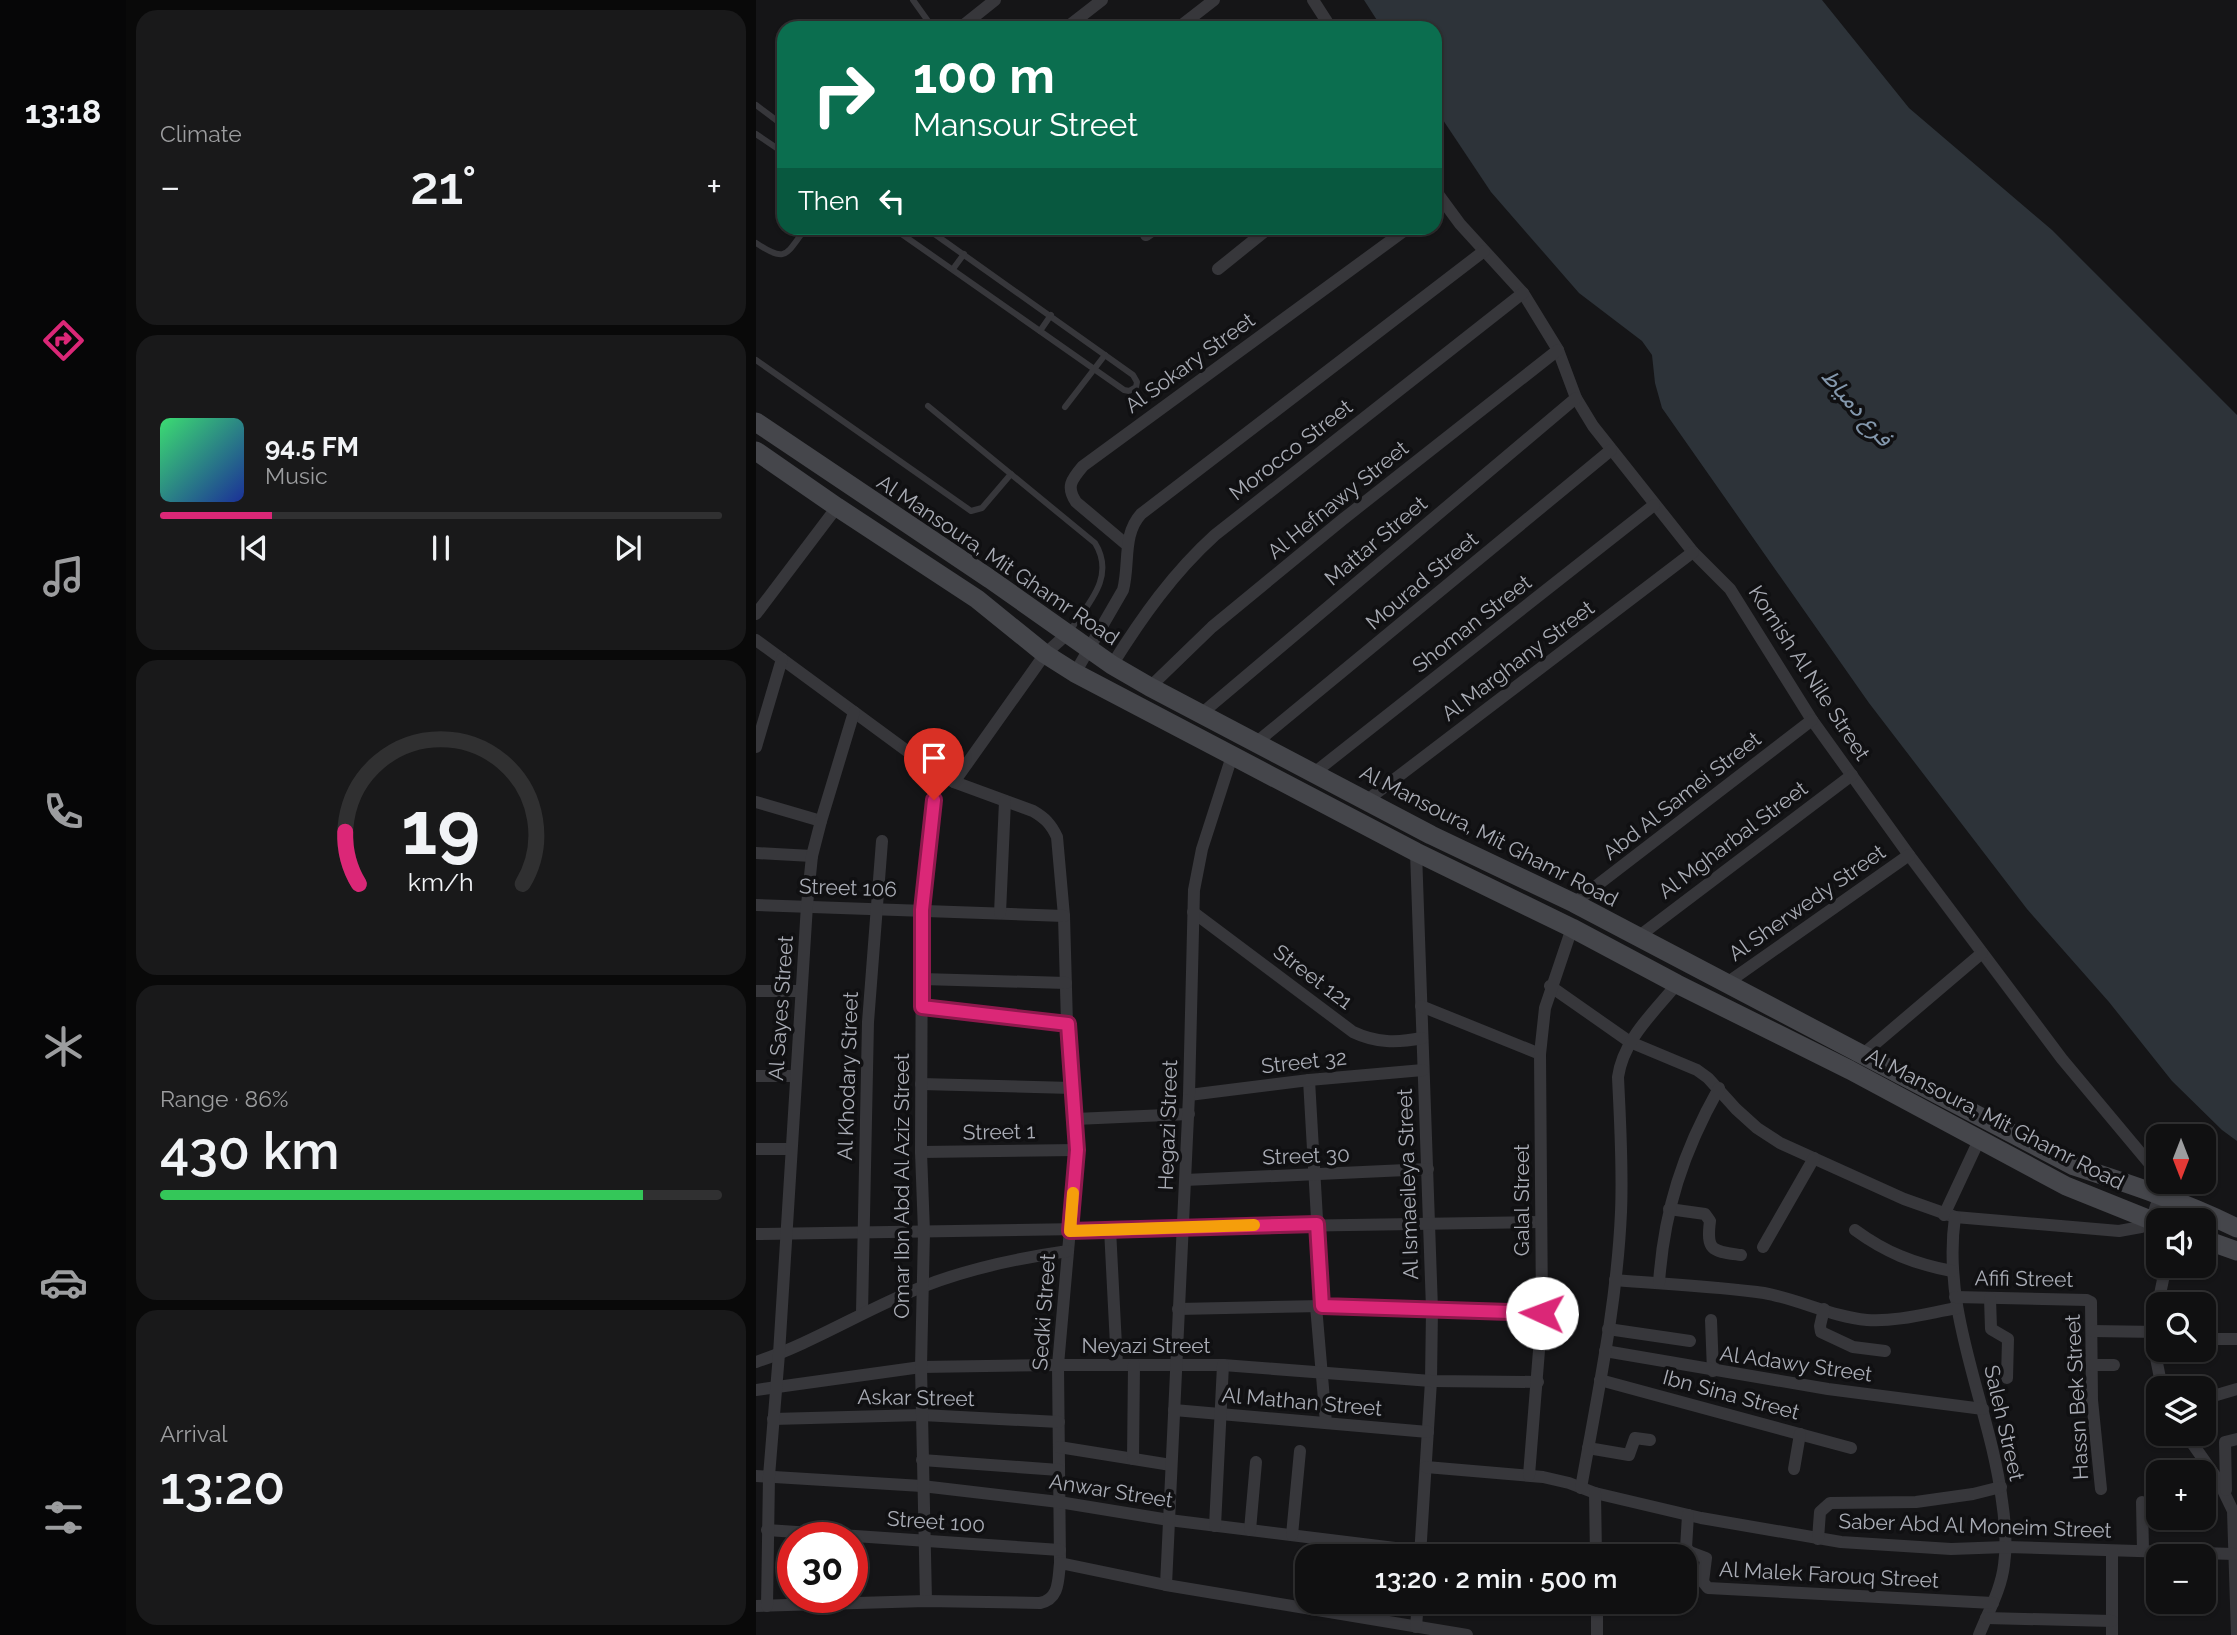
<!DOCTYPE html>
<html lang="en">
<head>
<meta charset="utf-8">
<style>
	body { margin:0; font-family:Raleway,Vazirmatn,sans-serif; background:#19191a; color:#f1f3f6; height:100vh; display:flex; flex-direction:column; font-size:26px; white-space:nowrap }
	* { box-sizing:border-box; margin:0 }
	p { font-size:23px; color:#9c9d9f }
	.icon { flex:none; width:38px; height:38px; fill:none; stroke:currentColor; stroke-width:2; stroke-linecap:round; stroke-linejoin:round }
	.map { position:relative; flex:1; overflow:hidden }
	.panel { display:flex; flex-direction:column; gap:10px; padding:10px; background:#090909; width:630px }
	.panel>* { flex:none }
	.guide { position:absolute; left:21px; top:21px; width:665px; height:214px; border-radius:21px; box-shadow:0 2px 5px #0004,0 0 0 2px #303031; background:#0b6e4f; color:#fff; overflow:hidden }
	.needle { width:46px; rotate:180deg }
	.buttons { position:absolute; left:1390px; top:1124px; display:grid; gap:14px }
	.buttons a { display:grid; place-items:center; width:70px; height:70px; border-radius:14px; background:#101011; box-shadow:0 2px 5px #0004,0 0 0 2px #303031; font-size:35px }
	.speed { position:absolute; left:21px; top:1522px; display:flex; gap:14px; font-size:35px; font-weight:700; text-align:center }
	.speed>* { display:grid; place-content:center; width:91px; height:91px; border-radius:50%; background:#101011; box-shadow:0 2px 5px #0004,0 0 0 2px #303031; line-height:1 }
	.speed .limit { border:10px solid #d22; background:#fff; color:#111 }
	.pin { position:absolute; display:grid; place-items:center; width:60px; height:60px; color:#fff; margin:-72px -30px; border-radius:50% 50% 50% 0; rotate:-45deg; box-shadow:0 0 7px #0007 }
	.pin .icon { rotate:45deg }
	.me { position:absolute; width:77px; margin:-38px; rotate:272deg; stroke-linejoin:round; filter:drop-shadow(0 0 5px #0008) }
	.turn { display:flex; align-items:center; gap:24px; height:147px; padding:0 21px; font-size:32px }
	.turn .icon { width:91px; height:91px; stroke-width:2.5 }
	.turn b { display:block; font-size:49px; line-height:60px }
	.then { display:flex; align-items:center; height:66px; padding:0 21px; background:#0003; gap:14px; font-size:26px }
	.big { font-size:52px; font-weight:600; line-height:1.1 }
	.panel .widget { flex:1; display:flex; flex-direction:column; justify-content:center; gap:10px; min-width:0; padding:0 24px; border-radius:21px; background:#19191a }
	.panel .dial { align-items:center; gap:0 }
	.dial svg { height:182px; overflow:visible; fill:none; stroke:#303031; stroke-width:7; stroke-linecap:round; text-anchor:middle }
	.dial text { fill:#f1f3f6; stroke:none }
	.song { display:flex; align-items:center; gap:21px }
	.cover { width:84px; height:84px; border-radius:10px; background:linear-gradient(135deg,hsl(140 70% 55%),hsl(230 70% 35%)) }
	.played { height:7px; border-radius:4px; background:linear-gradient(90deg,#db2777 20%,#303031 20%) }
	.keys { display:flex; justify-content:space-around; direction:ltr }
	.heat { display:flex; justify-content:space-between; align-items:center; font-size:38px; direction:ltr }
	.charge { height:10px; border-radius:5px; background:linear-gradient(90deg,#34c759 86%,#303031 0) }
	.trip { position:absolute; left:539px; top:1544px; width:402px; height:70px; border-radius:21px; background:#101011; box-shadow:0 2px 5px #0004,0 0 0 2px #303031; font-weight:600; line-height:70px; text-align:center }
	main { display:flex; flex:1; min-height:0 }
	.dock { display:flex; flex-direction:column; width:126px; justify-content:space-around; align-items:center; background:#060607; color:#9c9d9f }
	.dock .icon { width:49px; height:49px }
	.dock .current { color:#db2777 }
	.dock b { font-size:32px; color:#f1f3f6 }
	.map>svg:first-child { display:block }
</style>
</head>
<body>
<main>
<nav class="dock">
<b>13:18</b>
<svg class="icon current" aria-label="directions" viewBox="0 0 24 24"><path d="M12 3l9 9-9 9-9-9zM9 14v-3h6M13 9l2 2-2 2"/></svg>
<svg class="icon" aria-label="music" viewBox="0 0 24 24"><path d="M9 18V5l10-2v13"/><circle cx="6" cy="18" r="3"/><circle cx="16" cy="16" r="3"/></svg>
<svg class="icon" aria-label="phone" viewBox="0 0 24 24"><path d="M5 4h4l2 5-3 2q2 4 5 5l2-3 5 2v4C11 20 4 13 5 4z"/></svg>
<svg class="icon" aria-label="climate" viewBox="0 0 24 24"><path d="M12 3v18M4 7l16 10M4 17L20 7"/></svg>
<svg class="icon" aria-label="car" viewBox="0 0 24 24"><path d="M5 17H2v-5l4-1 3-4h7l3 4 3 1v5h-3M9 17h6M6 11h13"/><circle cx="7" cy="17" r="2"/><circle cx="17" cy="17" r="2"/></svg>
<svg class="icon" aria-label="filters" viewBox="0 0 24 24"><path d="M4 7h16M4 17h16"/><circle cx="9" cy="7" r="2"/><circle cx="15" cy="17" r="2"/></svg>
</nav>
<section class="panel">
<div class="widget"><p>Climate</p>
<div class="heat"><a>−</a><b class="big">21°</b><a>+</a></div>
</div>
<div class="widget">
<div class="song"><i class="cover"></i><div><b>94.5 FM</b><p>Music</p></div></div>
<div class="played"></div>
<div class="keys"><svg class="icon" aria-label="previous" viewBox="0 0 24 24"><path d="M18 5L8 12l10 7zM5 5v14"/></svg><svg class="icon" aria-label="pause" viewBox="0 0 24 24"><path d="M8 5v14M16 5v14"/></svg><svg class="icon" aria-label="next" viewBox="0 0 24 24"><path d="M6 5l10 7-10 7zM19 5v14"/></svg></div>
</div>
<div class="widget dial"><svg viewBox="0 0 100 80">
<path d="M14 69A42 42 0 1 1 86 69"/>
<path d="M14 69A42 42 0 0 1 8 46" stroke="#db2777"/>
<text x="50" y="56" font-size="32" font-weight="700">19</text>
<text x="50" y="72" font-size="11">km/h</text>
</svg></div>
<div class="widget"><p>Range · 86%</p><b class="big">430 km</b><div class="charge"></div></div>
<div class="widget"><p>Arrival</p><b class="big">13:20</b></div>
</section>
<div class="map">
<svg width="1481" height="1635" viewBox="0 0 1481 1635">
	<rect width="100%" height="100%" fill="#151517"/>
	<polygon fill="#2d3339" points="608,0 1066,0 1153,108 1296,230 1481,415 1481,1141 1466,1130 1416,1081 1353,1002 1271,909 1113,703 906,408 899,383 896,355 886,341 823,293 735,192 679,108 679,28 626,28"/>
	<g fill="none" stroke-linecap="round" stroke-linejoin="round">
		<g stroke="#37373b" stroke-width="6">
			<polyline points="157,0 177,28"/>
			<polyline points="0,105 28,126"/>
			<polyline points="0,134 28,153"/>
			<polyline points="137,228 368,390 373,391 380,387 381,382 377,375 170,228"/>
			<path d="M0,243c31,21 30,11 50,-15"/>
			<polyline points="197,269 208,254"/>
			<polyline points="284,331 295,315"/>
			<polyline points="0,360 215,511 226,508 255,474"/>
			<path d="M172,406l167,137c21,34 -7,61 -26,89"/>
			<polyline points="309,407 349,355"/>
		</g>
		<g stroke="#37373b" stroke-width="12">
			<polyline points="557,0 575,28"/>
			<polyline points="204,28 239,0"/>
			<polyline points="310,28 346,0"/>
			<polyline points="422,28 458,0"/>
			<polyline points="679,190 704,224 767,293 802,350 820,398 837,426 937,552 974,589 1056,720 1153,855 1306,1059 1398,1169 1402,1176"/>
			<polyline points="390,235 400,228"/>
			<polyline points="462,269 513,228"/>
			<path d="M371,545l-51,-43c-10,-15 -5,-22 7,-36l325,-238"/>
			<polyline points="0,614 81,507"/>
			<path d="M0,640l181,133 17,9 79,29c12,7 18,13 24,26l7,79 3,108 10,126 -19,215 2,198"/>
			<path d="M356,665c30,-48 61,-92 103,-130l308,-242"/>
			<path d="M319,673l48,-83c7,-26 -1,-55 18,-76l343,-263"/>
			<polyline points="394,687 456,627 586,520 802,350"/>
			<polyline points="445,714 820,398"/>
			<polyline points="501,742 855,450"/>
			<polyline points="0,747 26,659"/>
			<polyline points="558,773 898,505"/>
			<polyline points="198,782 289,654 311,634"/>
			<polyline points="610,801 937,552"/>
			<polyline points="0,802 65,821"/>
			<polyline points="660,852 676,1309 675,1381 664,1556"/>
			<polyline points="0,853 56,856"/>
			<polyline points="818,903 1056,720"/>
			<polyline points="0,905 308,916"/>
			<path d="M437,912l160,120c23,11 44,11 69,6"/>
			<polyline points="244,913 249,801"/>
			<polyline points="882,937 1096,775"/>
			<polyline points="166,979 310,983"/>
			<polyline points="971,983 1153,855"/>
			<polyline points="794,986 874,1042 941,1070 952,1078 980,1109 1001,1128 1024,1143 1148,1199 1199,1217 1363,1231 1385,1227 1395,1221 1404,1194 1403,1181"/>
			<polyline points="0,991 45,991"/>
			<polyline points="665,1006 784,1054"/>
			<polyline points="166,1007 311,1024"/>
			<polyline points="1106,1055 1226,953"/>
			<polyline points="0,1076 39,1076"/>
			<polyline points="553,1080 566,1306"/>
			<polyline points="165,1084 316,1088"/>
			<polyline points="433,1095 553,1080 667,1070"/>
			<polyline points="319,1119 433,1114"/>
			<polyline points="0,1149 35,1149"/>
			<polyline points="165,1152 321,1150"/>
			<polyline points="429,1180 672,1169"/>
			<path d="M913,1209l36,5 5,7c-4,31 3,30 31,34"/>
			<polyline points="1188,1215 1224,1138"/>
			<path d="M1199,1217c-14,98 35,188 47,284 3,20 5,43 2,64 -3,25 -16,47 -25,70"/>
			<polyline points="354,1229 361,1365"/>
			<path d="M1099,1230c30,22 59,34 97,41"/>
			<polyline points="0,1234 785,1222"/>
			<polyline points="1007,1247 1058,1158"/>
			<path d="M859,1280c49,4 100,6 149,13 35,6 68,24 103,27 30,2 61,-7 90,-12"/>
			<path d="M903,1283c5,-73 24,-131 60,-195"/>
			<polyline points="1199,1297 1331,1300 1335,1302 1336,1400 1345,1489"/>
			<polyline points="1234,1298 1235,1329 1252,1339 1251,1378"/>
			<polyline points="1402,1304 1410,1265"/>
			<polyline points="560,1306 570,1423"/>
			<polyline points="422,1309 566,1306 786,1313"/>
			<polyline points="1068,1309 1064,1326 1065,1332 1097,1347 1129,1351"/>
			<polyline points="1402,1309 1399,1353 1406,1388"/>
			<polyline points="106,1313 112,1022 126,841"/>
			<polyline points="955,1320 957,1371"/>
			<polyline points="852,1329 934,1341"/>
			<polyline points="1336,1331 1402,1332"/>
			<polyline points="1447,1339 1481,1339"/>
			<polyline points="849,1351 1072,1389 1227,1409"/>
			<path d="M0,1362c57,-19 110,-53 166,-75 47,-19 97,-29 146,-36"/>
			<polyline points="1335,1365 1358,1365"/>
			<polyline points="844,1380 1095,1448"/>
			<polyline points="0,1390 165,1367 302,1365 467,1365 675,1381 782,1382"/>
			<polyline points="1447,1399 1481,1389"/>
			<polyline points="418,1410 672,1432"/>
			<polyline points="17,1419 166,1415 303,1422"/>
			<polyline points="1429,1433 1462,1480 1477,1511 1481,1635"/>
			<polyline points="303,1447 415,1465"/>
			<polyline points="832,1448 873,1455 879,1438 894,1440"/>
			<polyline points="377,1459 378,1365"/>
			<polyline points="166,1460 303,1470"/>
			<polyline points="670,1467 787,1477 813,1483 839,1493 945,1518 1085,1542 1195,1549 1250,1547 1478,1554"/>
			<polyline points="1038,1469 1044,1434"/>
			<polyline points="773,1475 786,1313 784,1054 789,1008 816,928"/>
			<polyline points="0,1476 166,1486 303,1502 413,1520 704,1556"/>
			<path d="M825,1488c16,-91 36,-183 40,-276 2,-45 -1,-90 -3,-135 5,-37 36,-65 59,-93"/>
			<polyline points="1470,1490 1469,1442 1481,1439"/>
			<polyline points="839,1493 840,1556"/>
			<polyline points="1386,1502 1387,1551"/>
			<polyline points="932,1515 930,1548 934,1552 950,1558 947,1582 952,1588 1237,1603"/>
			<polyline points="459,1526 467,1365"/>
			<polyline points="11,1530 304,1550"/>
			<polyline points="494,1530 500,1462"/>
			<polyline points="536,1535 544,1451"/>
			<polyline points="1062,1539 1064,1512 1074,1503 1160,1502 1217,1494 1245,1487"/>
			<polyline points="1356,1551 1356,1635"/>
			<polyline points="916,1556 918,1552 934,1552"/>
			<polyline points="410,1585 433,1095 438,890 446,849 476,756"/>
			<polyline points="170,1601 165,1367 168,1232 165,1152 166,910 181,773"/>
			<polyline points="841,1601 841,1635"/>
			<path d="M0,1606l170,-5 114,2c20,-4 18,-24 20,-40l106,22 301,50"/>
			<polyline points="11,1606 13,1476 23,1354 51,905 56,856 65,821 98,712"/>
			<polyline points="1230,1618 1356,1621"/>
			<polyline points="660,1627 662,1601"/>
		</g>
		<g stroke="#45464b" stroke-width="19">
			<path d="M0,422l234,157 122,86 38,22 281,148 143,68 500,263c56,18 110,36 163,62"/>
			<polyline points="0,451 81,507 221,599 289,654 319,673 660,852 816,928 921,984 1094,1070 1310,1186 1402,1223"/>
			<polyline points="1447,1239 1481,1251"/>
		</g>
	</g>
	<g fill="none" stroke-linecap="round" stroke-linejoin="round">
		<defs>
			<polyline id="route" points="178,800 166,910 166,1007 312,1024 321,1150 314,1231 561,1224 566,1306 786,1313"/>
		</defs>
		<use href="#route" stroke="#8e194d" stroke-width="18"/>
		<use href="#route" stroke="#db2777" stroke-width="12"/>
		<polyline stroke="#f59e0b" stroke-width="12" points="317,1193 314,1231 498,1225"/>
	</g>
	<g text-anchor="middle" stroke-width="7" stroke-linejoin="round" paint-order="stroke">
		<g font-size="21" fill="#a9acb5" stroke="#101012">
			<text transform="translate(434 363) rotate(-36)" y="7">Al Sokary Street</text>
			<text transform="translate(535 450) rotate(-38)" y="7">Morocco Street</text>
			<text transform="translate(582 500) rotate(-39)" y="7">Al Hefnawy Street</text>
			<text transform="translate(620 541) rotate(-40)" y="7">Mattar Street</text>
			<text transform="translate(242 560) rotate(34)" y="7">Al Mansoura, Mit Ghamr Road</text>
			<text transform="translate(666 581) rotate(-40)" y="7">Mourad Street</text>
			<text transform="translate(716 624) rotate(-38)" y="7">Shoman Street</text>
			<text transform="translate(762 661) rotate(-37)" y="7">Al Marghany Street</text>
			<text transform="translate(1053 673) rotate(57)" y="7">Kornish Al Nile Street</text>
			<text transform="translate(926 796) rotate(-38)" y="7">Abd Al Samei Street</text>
			<text transform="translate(733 836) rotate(27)" y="7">Al Mansoura, Mit Ghamr Road</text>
			<text transform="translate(977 840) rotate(-37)" y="7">Al Mgharbal Street</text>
			<text transform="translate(92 888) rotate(2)" y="7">Street 106</text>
			<text transform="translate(1051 903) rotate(-35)" y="7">Al Sherwedy Street</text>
			<text transform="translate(557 977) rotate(37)" y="7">Street 121</text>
			<text transform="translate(25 1008) rotate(-86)" y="7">Al Sayes Street</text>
			<text transform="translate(548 1062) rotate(-6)" y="7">Street 32</text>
			<text transform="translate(92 1076) rotate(-88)" y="7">Al Khodary Street</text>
			<text transform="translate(1239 1119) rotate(27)" y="7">Al Mansoura, Mit Ghamr Road</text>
			<text transform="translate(412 1125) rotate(-88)" y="7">Hegazi Street</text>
			<text transform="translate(243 1132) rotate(-1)" y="7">Street 1</text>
			<text transform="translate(550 1156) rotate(-2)" y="7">Street 30</text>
			<text transform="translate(652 1184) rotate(-92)" y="7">Al Ismaeileya Street</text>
			<text transform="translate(146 1186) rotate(-90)" y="7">Omar Ibn Abd Al Aziz Street</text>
			<text transform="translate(766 1200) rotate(-90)" y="7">Galal Street</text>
			<text transform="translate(1268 1279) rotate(1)" y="7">Afifi Street</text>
			<text transform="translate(288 1312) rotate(-86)" y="7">Sedki Street</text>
			<text x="390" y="1353">Neyazi Street</text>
			<text transform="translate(1040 1364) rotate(8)" y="7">Al Adawy Street</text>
			<text transform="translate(975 1395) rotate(15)" y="7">Ibn Sina Street</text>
			<text transform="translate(1321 1397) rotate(-93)" y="7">Hassn Bek Street</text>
			<text transform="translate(160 1398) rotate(1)" y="7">Askar Street</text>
			<text transform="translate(546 1402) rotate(5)" y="7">Al Mathan Street</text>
			<text transform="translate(1248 1423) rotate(77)" y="7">Saleh Street</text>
			<text transform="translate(355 1491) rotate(9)" y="7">Anwar Street</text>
			<text transform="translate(180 1522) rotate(4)" y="7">Street 100</text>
			<text transform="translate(1219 1526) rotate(2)" y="7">Saber Abd Al Moneim Street</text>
			<text transform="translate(1073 1575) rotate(3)" y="7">Al Malek Farouq Street</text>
		</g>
		<g font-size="23" font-style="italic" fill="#8498ad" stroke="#101012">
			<text transform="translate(1101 407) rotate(49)" y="8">فرع دمياط</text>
		</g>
	</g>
</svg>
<div class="buttons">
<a><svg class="needle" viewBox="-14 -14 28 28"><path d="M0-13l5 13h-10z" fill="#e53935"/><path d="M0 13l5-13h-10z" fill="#9c9d9f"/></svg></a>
<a><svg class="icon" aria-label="sound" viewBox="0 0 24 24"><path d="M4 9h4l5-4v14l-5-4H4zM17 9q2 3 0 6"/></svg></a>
<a><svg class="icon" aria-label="search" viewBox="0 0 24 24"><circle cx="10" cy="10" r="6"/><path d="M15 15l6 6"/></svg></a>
<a><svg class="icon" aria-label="layers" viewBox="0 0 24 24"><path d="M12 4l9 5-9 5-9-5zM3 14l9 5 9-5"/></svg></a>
<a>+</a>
<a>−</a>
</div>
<div class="speed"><div class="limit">30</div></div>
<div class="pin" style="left:178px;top:800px;background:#d93025"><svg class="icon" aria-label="arrive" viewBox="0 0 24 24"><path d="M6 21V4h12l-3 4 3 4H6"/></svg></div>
<svg class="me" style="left:786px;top:1313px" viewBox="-20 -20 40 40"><circle r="19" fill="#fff"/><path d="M0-13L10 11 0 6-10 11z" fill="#db2777"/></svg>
<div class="trip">13:20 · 2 min · 500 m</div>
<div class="guide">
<div class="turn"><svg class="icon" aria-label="right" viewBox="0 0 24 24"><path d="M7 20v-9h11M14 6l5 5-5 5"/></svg><div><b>100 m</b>Mansour Street</div></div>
<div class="then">Then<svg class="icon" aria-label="left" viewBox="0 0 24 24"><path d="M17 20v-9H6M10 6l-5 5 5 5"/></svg></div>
</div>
</div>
</main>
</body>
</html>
